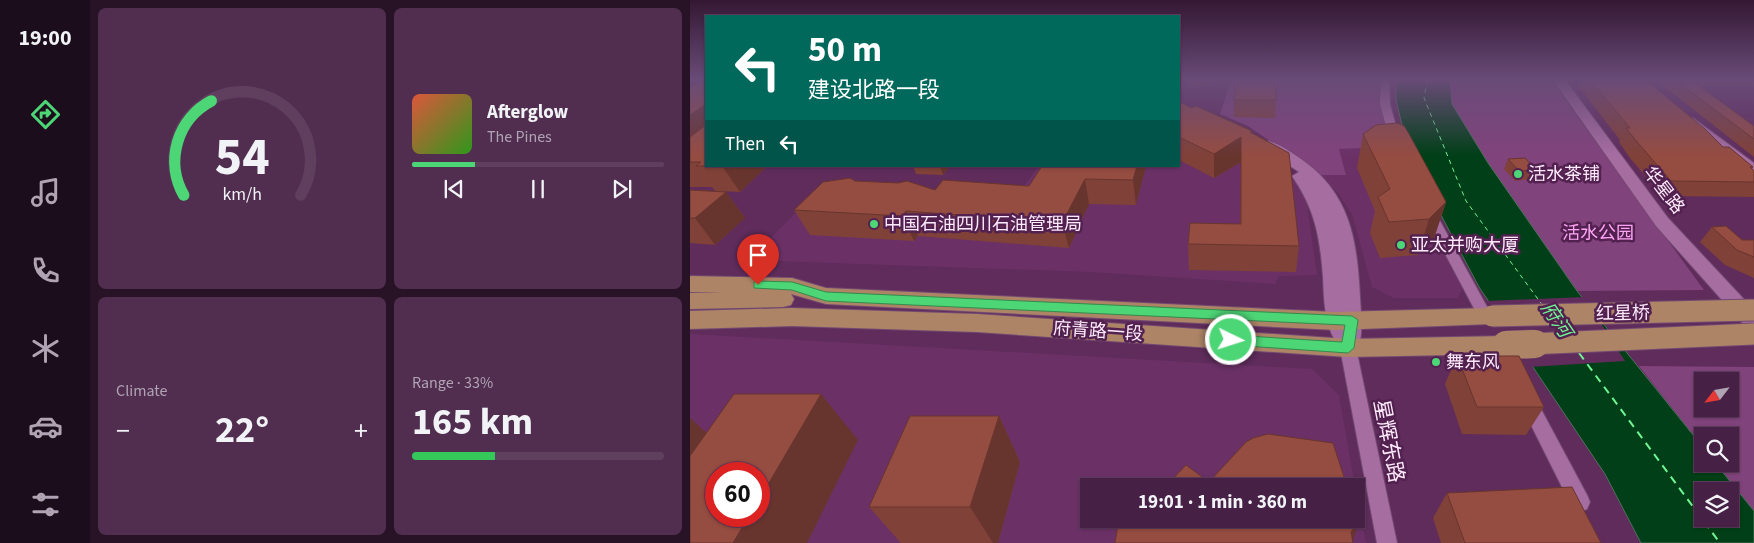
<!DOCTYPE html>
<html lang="en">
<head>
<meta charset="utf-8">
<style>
	body { margin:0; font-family:"Source Sans 3","Noto Sans SC",sans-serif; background:#512e50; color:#f1f3f6; height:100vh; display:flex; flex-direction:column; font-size:19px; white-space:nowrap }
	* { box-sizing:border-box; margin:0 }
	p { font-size:16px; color:#b0a3b3 }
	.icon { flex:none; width:28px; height:28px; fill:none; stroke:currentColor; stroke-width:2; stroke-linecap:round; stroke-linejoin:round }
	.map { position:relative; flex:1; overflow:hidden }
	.details { display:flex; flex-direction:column; gap:8px; padding:8px; background:#271226; width:600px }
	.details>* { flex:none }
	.hud { position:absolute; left:15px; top:15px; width:475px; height:152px; border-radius:0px; box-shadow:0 1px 4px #0004,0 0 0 1px #5f3e5e; background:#00695c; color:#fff; overflow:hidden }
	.needle { width:32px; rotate:239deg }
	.fabs { position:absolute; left:1004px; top:372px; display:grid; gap:10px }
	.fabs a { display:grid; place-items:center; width:45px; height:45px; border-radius:0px; background:#472145; box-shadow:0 1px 4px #0004,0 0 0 1px #5f3e5e; font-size:25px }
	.speed { position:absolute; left:15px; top:462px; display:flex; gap:10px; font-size:25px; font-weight:700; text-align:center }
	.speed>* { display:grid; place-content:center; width:65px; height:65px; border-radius:50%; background:#472145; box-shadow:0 1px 4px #0004,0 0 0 1px #5f3e5e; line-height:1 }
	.speed .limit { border:8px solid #d22; background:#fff; color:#111 }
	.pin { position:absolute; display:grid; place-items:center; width:42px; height:42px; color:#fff; margin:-51px -21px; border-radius:50% 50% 50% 0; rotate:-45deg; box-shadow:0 0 5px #0007 }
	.pin .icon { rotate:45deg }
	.me { position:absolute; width:55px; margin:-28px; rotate:94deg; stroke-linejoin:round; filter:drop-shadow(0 0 4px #0008) }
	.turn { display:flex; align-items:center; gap:18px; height:105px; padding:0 20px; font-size:22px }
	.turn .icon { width:65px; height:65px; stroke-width:2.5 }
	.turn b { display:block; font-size:35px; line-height:42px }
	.then { display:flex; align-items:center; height:48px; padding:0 20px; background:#0003; gap:10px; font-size:19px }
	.big { font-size:38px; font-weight:700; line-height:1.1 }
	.details .tile { flex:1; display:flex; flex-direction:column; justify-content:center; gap:8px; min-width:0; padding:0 18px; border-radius:8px; background:#512e50 }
	.details .dial { align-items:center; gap:0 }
	.dial svg { height:130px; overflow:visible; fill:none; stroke:#5f3e5e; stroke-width:7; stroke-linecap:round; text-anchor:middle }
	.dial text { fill:#f1f3f6; stroke:none }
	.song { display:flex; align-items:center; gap:15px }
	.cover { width:60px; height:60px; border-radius:8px; background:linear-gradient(135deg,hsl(10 70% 55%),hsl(110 70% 35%)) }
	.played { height:5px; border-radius:2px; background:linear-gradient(90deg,#4dd676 25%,#5f3e5e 25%) }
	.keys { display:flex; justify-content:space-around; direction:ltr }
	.heat { display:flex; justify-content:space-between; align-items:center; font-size:28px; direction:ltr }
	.charge { height:8px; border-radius:4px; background:linear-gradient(90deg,#34c759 33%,#5f3e5e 0) }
	.details .tiles { flex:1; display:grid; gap:8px; grid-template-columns:repeat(2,1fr) }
	.trip { position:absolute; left:390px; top:478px; width:285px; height:50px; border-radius:0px; background:#472145; box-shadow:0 1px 4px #0004,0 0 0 1px #5f3e5e; font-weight:700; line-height:50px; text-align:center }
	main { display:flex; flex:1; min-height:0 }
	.tabs { display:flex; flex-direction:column; width:90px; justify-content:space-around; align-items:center; background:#1c0d1c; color:#b0a3b3 }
	.tabs .icon { width:35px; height:35px }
	.tabs .current { color:#4dd676 }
	.tabs b { font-size:22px; color:#f1f3f6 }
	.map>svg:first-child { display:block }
</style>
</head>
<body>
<main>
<nav class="tabs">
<b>19:00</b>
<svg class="icon current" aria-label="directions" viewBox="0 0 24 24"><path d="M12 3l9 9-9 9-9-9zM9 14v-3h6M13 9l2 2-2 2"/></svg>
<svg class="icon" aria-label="music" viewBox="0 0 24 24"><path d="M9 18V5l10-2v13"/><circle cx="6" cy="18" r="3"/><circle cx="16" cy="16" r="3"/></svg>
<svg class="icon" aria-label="phone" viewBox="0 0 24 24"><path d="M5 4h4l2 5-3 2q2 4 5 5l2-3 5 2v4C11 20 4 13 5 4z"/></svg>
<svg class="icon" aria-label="climate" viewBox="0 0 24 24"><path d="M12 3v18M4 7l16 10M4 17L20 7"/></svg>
<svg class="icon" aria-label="car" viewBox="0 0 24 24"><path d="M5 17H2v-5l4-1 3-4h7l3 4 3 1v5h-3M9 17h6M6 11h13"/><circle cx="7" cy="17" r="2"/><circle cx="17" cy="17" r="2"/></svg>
<svg class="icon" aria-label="filters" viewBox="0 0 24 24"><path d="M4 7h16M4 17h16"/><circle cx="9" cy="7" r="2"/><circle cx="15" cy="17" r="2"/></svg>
</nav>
<section class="details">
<div class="tiles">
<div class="tile dial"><svg viewBox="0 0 100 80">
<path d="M14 69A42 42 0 1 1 86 69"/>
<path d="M14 69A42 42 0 0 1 31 11" stroke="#4dd676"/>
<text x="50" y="56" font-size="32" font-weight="700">54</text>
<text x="50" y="72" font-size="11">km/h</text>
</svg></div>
<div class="tile">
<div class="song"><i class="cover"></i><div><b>Afterglow</b><p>The Pines</p></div></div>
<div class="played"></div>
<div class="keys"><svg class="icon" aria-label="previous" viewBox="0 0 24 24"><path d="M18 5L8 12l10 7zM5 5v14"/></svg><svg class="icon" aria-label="pause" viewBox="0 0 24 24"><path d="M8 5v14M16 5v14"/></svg><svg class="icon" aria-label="next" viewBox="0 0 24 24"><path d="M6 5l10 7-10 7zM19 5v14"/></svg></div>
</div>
<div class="tile"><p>Climate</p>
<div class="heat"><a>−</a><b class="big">22°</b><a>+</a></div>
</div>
<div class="tile"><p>Range · 33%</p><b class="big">165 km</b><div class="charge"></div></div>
</div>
</section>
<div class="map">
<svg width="1064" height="543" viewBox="0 0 1064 543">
	<rect width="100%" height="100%" fill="#5f2c5c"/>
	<g fill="#6b3167" fill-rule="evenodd">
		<polygon points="489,128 598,172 615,190 627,275 589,276 585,284 402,272 59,260 118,200 321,203 349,166 489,166"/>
		<polygon points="701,147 774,285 768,298 704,298 682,287 662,214 648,193 629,175 656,174 648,149"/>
		<path d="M0,334l622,35 27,26 16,91h-266v33h267v-28l10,52h-676zM26,474h43v42h-43z"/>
	</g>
	<g fill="#81437c" fill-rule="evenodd">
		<polygon points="541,80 689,80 693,117 701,147 649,149 656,175 629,175 558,126 530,114"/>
		<polygon points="760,80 861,80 1014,290 887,291 798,163 762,104"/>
		<path d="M949,366l115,1v144l-38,-47h14v-28h-28v10zM1012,381h28v28h-28z"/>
	</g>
	<path fill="#003f17" stroke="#4c725b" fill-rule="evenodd" d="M706,80h54l2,24 36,59 89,128 125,155v18h14l38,47v32h-113l-36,-69 -126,-187 -36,-68 -41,-94 -6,-25zM1012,491h28v28h-28z"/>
	<polygon fill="#5f2c5c" points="894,297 935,361 840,367 796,301"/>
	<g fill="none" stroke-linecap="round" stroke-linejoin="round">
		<g stroke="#6ff593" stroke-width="1" stroke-dasharray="4.5 4" stroke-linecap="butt">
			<polyline points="737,80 734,98 776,201 853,306"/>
			<polyline points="868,325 873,332"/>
		</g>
		<polyline stroke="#6ff593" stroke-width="2" stroke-dasharray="8 6" stroke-linecap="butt" points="889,353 1030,543"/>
		<defs>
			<g id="street">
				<polygon points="691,80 699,80 700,104 710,141 709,143 705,144 700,141 690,104"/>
				<polygon points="1003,118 1064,163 1064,171 999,123 999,119"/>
				<polygon points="739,208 745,212 802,316 800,320 790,320 788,316 733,212"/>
				<polygon points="658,342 664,344 666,348 707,543 687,543 650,348 652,344"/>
				<polygon points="838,394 844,396 897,495 900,502 897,509 890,512 883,509 829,401 832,396"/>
			</g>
			<g id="secondary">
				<polygon points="863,80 875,80 978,218 1064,310 1064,331 1057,328 966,226"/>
				<path d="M578,141c12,3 23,11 33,18 50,35 56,82 59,138 1,18 4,41 -4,57l-8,2 -8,-2 -3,-6 1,-6 -3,-1c-11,-21 -11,-41 -12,-64 -3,-40 -8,-68 -31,-101l7,-4 -36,-24 -2,-3z"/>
			</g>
			<g id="primary">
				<polygon points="0,276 102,278 136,288 646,312 802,308 810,310 813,316 810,322 802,324 646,330 136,304 101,294 104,299 101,305 93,307 0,309 0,293 33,292 0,292"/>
				<polygon points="102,308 287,314 658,339 816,336 825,338 828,345 825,352 816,354 658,357 287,332 102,326 0,329 0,311"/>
			</g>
		</defs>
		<use href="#street" stroke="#734971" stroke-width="2"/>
		<use href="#secondary" stroke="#734971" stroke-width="2"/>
		<use href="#primary" stroke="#734971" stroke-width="2"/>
		<use href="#street" fill="#a66da1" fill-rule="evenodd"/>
		<use href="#secondary" fill="#a66da1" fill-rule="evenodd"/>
		<use href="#primary" fill="#ad8466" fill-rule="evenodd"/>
		<defs>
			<g id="primary-bridge-far1">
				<polyline points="802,316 1064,310"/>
				<polyline points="817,345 1064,334"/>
			</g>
			<polyline id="primary-bridge" points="816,345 845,344"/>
		</defs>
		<use href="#primary-bridge-far1" stroke="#734971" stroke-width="23" stroke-linecap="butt"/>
		<use href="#primary-bridge" stroke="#734971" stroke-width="29" stroke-linecap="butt"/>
		<use href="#primary-bridge-far1" stroke="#ad8466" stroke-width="21"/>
		<use href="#primary-bridge" stroke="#ad8466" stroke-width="28"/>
	</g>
	<g fill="#804138">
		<polygon points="16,80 16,166 77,166 50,192 31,191 36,192 55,218 25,245 0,243 0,190 25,191 22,187 0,187 0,88"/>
		<polygon points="494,80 524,80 524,85 496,87"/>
		<polygon points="893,80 956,80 1033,147 1063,167 1062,169 1064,171 1064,197 972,196 940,158 929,142 930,140 889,87"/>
		<polygon points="966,80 1064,80 1064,86 1009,86 1064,126 1064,157"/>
		<polygon points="544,100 586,100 585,118 544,117"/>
		<polygon points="489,102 502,108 562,131 562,133 609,246 606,272 499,270 498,244 550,224 551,162 524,178 489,160"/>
		<polygon points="673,134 756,202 744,238 728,255 690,258 680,233 685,211 667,168"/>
		<polygon points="818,159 846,170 842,179 825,181 814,169"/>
		<polygon points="223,166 260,166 253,175 226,174"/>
		<polygon points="456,166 446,205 399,204 379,248 228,236 224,241 120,235 104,210 165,181 245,190 339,186"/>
		<polygon points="1022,227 1052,240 1064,240 1064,278 1035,265 1010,242"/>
		<polygon points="767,356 854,407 836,435 772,434 755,384"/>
		<polygon points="309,416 330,462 308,543 211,543 179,507"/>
		<polygon points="757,493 911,543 751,543 743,518"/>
	</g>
	<g fill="#68352e">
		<polygon points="16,104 16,140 0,152 0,115"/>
		<polygon points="551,137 551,162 524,178 524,154"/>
		<polygon points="32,166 77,166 50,192"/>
		<polygon points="250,166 260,166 253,175"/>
		<polygon points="447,166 456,166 446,205 443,180"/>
		<polygon points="395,179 399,204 379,248 372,223"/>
		<polygon points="36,192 55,218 25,245 5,218"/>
		<polygon points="756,202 744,238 728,255 739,219"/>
		<polygon points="216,211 228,236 224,241 212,216"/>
		<polygon points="131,394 168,440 117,543 43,543 59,516 69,516 69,500"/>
		<polygon points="309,416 330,462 308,543 303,543 280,507"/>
		<polygon points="0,418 20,436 0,465"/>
		<polygon points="669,522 663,540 661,532"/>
	</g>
	<g fill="#954c41" stroke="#68352e">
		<polygon points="13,80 16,80 16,104 0,115 0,88"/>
		<polygon points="546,80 586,80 586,100 544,100"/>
		<polygon points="900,80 956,80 1015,129 1033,147 1039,147 1063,167 1060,167 1064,171 1064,182 981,181 948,143 936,128 940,128"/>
		<polygon points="985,80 1001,80 1064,126 1064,139"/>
		<polygon points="489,102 502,108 506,106 562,131 560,132 599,153 609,246 498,244 500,223 551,224 551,137 524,154 489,137"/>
		<polygon points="707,123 714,126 719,134 756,202 739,219 699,222 688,197 700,189 673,134 686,125"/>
		<polygon points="16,125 16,166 6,166 11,162 0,162 0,137"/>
		<polygon points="835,158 846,170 829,171 818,159"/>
		<polygon points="352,166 447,166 443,180 395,179 372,223 216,211 212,216 104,210 133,182 160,178 165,181 208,183 217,181 245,190 253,180 339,186"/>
		<polygon points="0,190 36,192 5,218 0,218"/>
		<polygon points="1036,226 1052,240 1064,240 1064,257 1047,250 1022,227"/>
		<polygon points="767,356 829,356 854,407 787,407"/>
		<polygon points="44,394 131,394 69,500 69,474 26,474 26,516 59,516 43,543 0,543 0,456"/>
		<polygon points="220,416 309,416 280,507 179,507"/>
		<polygon points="578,434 643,443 657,486 476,486 496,465 519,482 556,442 563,438"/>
		<polygon points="882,487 911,543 775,543 757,493"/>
		<polygon points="666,514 669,522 661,532 663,543 425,543 429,519 666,519"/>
	</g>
	<linearGradient id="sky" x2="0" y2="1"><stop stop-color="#341833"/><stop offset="0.51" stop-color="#694b78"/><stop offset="1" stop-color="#694b78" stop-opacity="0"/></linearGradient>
	<rect width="1064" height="156" fill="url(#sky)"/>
	<polygon fill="#4dd676" stroke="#328b4d" points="68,281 102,282 136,292 662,316 668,320 664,348 658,353 541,345 534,340 541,335 652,342 655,325 136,301 102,290 64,288 64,282"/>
	<g fill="#4dd676" stroke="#532150" stroke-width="2">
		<circle cx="828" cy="174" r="5"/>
		<circle cx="184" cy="224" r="5"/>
		<circle cx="711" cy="245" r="5"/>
		<circle cx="746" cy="362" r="5"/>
	</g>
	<g text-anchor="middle" stroke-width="5" stroke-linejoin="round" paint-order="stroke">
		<g font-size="18" fill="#feeafb" stroke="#532150" text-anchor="start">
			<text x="838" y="180">活水茶铺</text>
			<text x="194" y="230">中国石油四川石油管理局</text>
			<text x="721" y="251">亚太并购大厦</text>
			<text x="756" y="368">舞东风</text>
		</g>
		<g font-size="18" fill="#feeafb" stroke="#532150">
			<text transform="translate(974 190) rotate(52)" y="6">华星路</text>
			<text transform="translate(933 313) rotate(-1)" y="6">红星桥</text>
			<text transform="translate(408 331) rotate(4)" y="6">府青路一段</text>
		</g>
		<g font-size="18" fill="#fca4f4" stroke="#532150">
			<text x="908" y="239">活水公园</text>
		</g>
		<g font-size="19" font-style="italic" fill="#6ff593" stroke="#532150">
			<text transform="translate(867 319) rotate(56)" y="7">府河</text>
		</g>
		<g font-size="21" fill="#feeafb" stroke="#532150">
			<text transform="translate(699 441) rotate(79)" y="7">星辉东路</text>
		</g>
	</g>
</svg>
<div class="fabs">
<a><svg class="needle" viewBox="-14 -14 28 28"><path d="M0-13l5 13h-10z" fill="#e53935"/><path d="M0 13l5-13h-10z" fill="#b0a3b3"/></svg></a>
<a><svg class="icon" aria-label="search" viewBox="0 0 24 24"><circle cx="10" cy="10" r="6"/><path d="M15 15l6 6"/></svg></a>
<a><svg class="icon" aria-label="layers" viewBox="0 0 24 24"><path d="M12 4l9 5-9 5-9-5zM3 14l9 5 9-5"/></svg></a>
</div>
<div class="speed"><div class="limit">60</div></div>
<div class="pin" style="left:68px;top:285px;background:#d93025"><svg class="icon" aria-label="arrive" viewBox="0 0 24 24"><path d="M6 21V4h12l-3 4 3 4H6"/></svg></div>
<svg class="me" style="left:541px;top:340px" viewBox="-20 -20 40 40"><circle r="17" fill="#4dd676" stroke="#fff" stroke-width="3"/><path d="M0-11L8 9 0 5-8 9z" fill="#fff"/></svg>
<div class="trip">19:01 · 1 min · 360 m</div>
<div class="hud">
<div class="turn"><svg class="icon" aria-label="left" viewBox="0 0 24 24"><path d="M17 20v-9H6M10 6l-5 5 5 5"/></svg><div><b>50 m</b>建设北路一段</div></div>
<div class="then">Then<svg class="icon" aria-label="left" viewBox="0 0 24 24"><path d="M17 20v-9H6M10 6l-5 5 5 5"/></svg></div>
</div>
</div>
</main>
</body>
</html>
